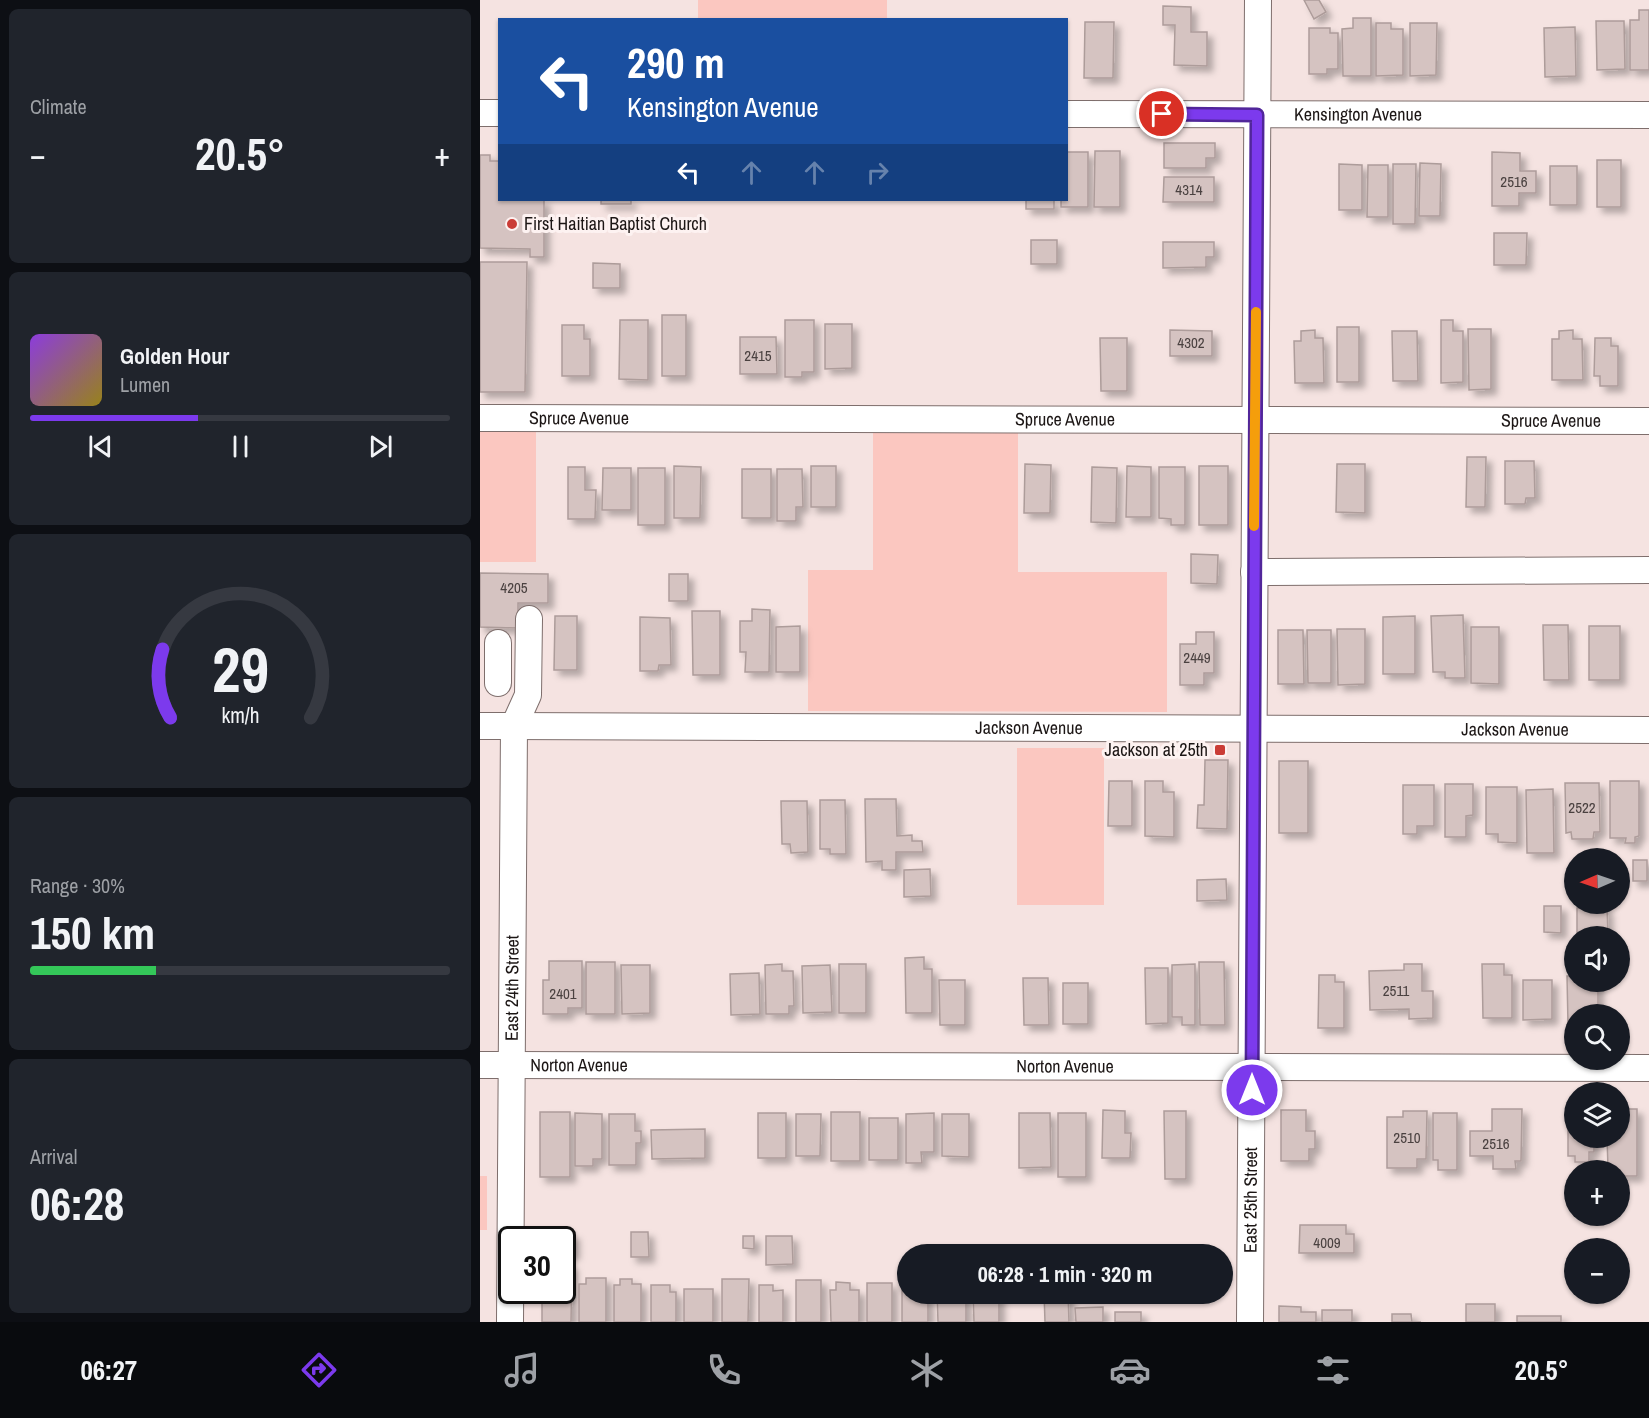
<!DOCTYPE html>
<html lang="en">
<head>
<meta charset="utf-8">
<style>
	body { margin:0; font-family:"Archivo Narrow",sans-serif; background:#20242c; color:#f1f3f6; height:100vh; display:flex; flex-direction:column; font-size:22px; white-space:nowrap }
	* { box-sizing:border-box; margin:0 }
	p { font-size:20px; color:#9ea1a6 }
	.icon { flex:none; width:33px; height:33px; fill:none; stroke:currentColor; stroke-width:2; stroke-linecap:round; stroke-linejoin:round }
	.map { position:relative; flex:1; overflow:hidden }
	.panel { display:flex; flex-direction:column; gap:9px; padding:9px; background:#0d0f14; width:480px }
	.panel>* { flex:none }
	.banner { position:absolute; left:18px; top:18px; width:570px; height:183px; border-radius:0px; box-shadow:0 2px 4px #0004; background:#1a4fa0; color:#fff; overflow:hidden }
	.needle { width:39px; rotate:268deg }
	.buttons { position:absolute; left:1084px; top:848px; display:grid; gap:12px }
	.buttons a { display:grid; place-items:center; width:66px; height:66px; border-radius:50%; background:#171b24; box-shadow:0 2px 4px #0004; font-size:30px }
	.speed { position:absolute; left:18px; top:1226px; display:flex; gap:12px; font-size:30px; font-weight:700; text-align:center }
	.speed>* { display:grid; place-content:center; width:78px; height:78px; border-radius:50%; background:#171b24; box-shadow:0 2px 4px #0004; line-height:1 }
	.speed .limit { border:3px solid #111; border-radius:9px; background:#fff; color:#111 }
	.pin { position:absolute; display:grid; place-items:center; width:51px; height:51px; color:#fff; margin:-26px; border:3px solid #fff; border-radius:50%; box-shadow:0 2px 6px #0007 }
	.me { position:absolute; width:66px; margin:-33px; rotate:0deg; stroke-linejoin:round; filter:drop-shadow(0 0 4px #0008) }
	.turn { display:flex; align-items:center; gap:21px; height:126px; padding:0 30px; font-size:27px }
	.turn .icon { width:78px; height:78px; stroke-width:2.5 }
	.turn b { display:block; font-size:42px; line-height:51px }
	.lanes { display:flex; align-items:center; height:57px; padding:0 30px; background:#0003; justify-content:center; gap:30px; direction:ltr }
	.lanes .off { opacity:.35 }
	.big { font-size:45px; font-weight:800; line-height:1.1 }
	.panel .widget { flex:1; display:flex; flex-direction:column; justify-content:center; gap:9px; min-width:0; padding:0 21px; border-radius:9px; background:#20242c }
	.panel .dial { align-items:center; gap:0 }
	.dial svg { height:156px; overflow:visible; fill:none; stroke:#363941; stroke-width:7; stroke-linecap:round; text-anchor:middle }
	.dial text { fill:#f1f3f6; stroke:none }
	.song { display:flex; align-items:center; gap:18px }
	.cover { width:72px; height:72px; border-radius:9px; background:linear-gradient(135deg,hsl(270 70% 55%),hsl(50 70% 35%)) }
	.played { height:6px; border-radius:3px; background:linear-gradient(90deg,#7c3aed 40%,#363941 40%) }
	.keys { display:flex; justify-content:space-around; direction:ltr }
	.heat { display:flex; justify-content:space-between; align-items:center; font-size:33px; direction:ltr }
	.charge { height:9px; border-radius:4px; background:linear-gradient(90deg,#34c759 30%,#363941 0) }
	.trip { position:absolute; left:417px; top:1244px; width:336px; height:60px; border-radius:30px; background:#171b24; box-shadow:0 2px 4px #0004; font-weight:800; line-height:60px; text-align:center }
	.menu { display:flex; height:96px; justify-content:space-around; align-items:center; background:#090b0e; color:#9ea1a6 }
	.menu .icon { width:42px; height:42px }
	.menu .on { color:#7c3aed }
	.menu b { font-size:27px; color:#f1f3f6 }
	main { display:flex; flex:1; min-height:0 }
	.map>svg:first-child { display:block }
</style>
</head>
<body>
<main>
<section class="panel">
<div class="widget"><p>Climate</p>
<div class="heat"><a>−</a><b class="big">20.5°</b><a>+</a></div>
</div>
<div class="widget">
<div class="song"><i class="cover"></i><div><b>Golden Hour</b><p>Lumen</p></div></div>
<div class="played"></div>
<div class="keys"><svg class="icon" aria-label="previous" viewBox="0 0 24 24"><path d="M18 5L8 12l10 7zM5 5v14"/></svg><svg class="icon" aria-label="pause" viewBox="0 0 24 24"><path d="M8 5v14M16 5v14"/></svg><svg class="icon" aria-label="next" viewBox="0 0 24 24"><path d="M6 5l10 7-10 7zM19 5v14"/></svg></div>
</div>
<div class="widget dial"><svg viewBox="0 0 100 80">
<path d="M14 69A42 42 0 1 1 86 69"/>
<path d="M14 69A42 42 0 0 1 10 34" stroke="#7c3aed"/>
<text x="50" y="56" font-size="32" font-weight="700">29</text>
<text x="50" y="72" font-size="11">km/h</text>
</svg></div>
<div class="widget"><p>Range · 30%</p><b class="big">150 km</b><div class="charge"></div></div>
<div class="widget"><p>Arrival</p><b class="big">06:28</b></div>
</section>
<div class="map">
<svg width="1169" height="1322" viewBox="0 0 1169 1322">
	<defs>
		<filter id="shadow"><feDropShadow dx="5.5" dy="5.5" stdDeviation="3" flood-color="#0004"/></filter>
	</defs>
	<rect width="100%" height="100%" fill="#f5e3e1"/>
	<g fill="#fbc7c0">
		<rect x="218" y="0" width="189" height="19"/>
		<polygon points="56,429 56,562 0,562 0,430"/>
		<polygon points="393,431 538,431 538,572 687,572 687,712 328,711 328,570 393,570"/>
		<rect x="537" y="748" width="87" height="157"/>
		<rect x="0" y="1176" width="7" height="54"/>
	</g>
	<g fill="#d5c3c1" stroke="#ad9c9a" stroke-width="1.5" filter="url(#shadow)">
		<polygon points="824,0 839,0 846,12 834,19"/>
		<polygon points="683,6 711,7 711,32 727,32 727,66 694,65 695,25 683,25"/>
		<polygon points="1159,10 1169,10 1169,70 1150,70 1150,20 1159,20"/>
		<polygon points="873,18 891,18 891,76 863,76 862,29 873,28"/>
		<polygon points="1116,21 1144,21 1145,69 1117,70"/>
		<polygon points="605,22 634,22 633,78 604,78"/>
		<polygon points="896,23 911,23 911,29 923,29 923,75 896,76"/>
		<polygon points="930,23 957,23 956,75 930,76"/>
		<polygon points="1095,27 1096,76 1065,77 1064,28"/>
		<polygon points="829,28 850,28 850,33 858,33 858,69 847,69 847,74 829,74"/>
		<polygon points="684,143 735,143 735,158 726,158 726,168 684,168"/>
		<polygon points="615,151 640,151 640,207 614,207"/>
		<polygon points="586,152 608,152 608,207 581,207 581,200 586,200"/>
		<polygon points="1012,152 1040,153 1040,171 1056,171 1056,193 1039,193 1039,206 1012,206"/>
		<polygon points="0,155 10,155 10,161 20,161 20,200 64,200 64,257 50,257 50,249 0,248"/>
		<rect x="1117" y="160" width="24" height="47"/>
		<polygon points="940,163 961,164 960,216 939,216"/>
		<polygon points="859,164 882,165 882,210 859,210"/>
		<polygon points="913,164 936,164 935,224 913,224"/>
		<polygon points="888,165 908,165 908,217 887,217"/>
		<rect x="1070" y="166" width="27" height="39"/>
		<polygon points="684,177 734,177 734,202 683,202"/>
		<rect x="121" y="200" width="30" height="4"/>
		<rect x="546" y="200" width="28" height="9"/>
		<polygon points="1014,233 1047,233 1046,265 1014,265"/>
		<rect x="551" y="240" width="26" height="24"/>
		<polygon points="683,242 734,242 734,257 726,257 726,267 683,268"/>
		<polygon points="0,262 47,262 45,392 0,392"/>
		<polygon points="113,263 140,264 140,288 113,288"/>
		<rect x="182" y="315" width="24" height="61"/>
		<polygon points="140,320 168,320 168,380 139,379"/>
		<polygon points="305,320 334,320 334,372 322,372 322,377 305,377"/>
		<polygon points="961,320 973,320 973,331 983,331 983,382 961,383"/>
		<polygon points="345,324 372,324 372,368 345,369"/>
		<polygon points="82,325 104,325 104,339 110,339 110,376 82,376"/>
		<rect x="857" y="327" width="22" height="55"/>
		<polygon points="988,329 1011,329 1011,389 989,390"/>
		<polygon points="690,330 732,331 732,356 690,356"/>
		<polygon points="835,330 835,338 843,338 844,383 815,383 814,341 821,341 821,331"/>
		<polygon points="1093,330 1093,339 1102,339 1103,380 1072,380 1072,339 1079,339 1079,331"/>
		<polygon points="912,331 937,331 938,381 913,381"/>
		<polygon points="260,337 296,337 297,374 260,374"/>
		<polygon points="620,338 647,338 647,391 621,391"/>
		<polygon points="1115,338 1131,338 1131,346 1138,346 1138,386 1120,386 1120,376 1114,376"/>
		<polygon points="987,457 1006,457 1005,507 986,507"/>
		<polygon points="1025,461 1054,461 1055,498 1046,498 1045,504 1025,504"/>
		<polygon points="545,464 571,465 570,513 544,513"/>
		<polygon points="857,464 885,464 885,513 856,512"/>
		<polygon points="194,466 221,467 220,518 194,518"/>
		<rect x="331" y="466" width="25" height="41"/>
		<polygon points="647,466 671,467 671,517 646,517"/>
		<rect x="719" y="466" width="29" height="59"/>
		<polygon points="88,467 105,467 105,490 116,490 115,519 88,519"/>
		<polygon points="612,467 637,468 636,523 611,522"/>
		<polygon points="679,467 705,467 705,525 691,525 691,519 679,518"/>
		<polygon points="123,468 151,468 151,510 122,510"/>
		<rect x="158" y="468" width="27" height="57"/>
		<rect x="262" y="469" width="29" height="49"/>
		<polygon points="297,469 322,469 323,507 316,507 316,521 297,521"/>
		<polygon points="711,554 738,555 737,584 711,583"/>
		<polygon points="0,573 68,574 68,603 38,603 38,628 0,627"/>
		<rect x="189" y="574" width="19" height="27"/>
		<polygon points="272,609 290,610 289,672 265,672 266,652 260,652 260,621 272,621"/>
		<polygon points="212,611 240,611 240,675 213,675"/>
		<polygon points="983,615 985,678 965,678 965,672 953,672 951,616"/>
		<polygon points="75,616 97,616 97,670 74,670"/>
		<polygon points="935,616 935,674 903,674 903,617"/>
		<polygon points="160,617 190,618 191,665 179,665 178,671 160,671"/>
		<polygon points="1063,625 1088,625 1089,680 1064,680"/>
		<polygon points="320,626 320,672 296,672 296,627"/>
		<rect x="1109" y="626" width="31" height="54"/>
		<polygon points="991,627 1019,627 1019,684 991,683"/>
		<polygon points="857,629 885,629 885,684 858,685"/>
		<polygon points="798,630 823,630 824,684 798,684"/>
		<polygon points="827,630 851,630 851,683 828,683"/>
		<polygon points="716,632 734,632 734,673 724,673 724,685 700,685 700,644 716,644"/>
		<polygon points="725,760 748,760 747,829 717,828 718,805 724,805"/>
		<rect x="799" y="761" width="29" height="72"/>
		<polygon points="629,781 652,781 652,826 628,826"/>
		<polygon points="665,781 683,781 683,792 694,792 694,837 665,836"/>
		<polygon points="1130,781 1159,781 1159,836 1155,837 1155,843 1145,843 1146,838 1130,838"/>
		<polygon points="1085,783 1119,783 1120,832 1114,832 1113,839 1092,839 1091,832 1086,833"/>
		<polygon points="965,784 993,784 993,815 986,816 986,837 965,837"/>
		<polygon points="923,785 954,785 954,826 937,826 937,834 923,834"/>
		<polygon points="1006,787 1037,787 1037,843 1018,842 1018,834 1006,834"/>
		<polygon points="1073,789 1074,853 1047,853 1046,790"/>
		<polygon points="385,799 416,799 417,836 432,835 432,841 442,841 443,852 416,852 416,870 402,870 402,861 386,862"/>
		<polygon points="340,800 365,800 366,854 350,854 350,849 340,849"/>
		<polygon points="301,801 327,801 328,852 311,853 310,844 302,844"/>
		<rect x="1153" y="860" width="14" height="21"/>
		<polygon points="450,869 451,896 424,897 424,870"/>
		<polygon points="746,879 747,900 717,901 717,880"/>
		<polygon points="1064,906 1081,906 1081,933 1064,932"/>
		<polygon points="1097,908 1127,908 1128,934 1097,935"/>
		<polygon points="444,957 444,969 452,969 452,1013 426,1013 425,958"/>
		<polygon points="69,961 102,961 102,1008 88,1008 88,1014 63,1014 63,980 69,980"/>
		<rect x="106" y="962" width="29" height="52"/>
		<polygon points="719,962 744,962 745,1025 720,1025"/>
		<polygon points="302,964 302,971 313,971 314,1006 309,1006 309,1014 286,1014 285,965"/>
		<rect x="359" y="964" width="27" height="49"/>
		<polygon points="715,964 715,1025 702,1025 702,1017 692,1017 692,965"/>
		<polygon points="924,964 942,964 942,991 953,991 953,1018 929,1019 929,1009 890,1010 889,971 924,970"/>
		<polygon points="1002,964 1024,964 1024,975 1032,975 1032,1018 1003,1018"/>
		<polygon points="141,965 170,965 170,1013 142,1014"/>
		<polygon points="350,965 352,1012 323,1013 322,966"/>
		<polygon points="665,968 688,968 688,1023 666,1024"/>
		<polygon points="279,973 280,1014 251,1015 250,974"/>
		<polygon points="839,975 855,975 855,982 864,982 864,1028 838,1028"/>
		<polygon points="1087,976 1095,976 1095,981 1118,981 1118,1014 1095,1014 1095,1025 1088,1025"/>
		<polygon points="543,978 568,978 569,1025 544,1025"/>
		<polygon points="459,980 485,980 485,1025 460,1025"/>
		<polygon points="1043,980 1072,980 1072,1019 1043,1020"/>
		<rect x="583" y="983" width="25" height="41"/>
		<polygon points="1012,1109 1042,1109 1041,1161 1035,1161 1036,1169 1013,1169 1013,1156 990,1156 990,1131 1012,1131"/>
		<polygon points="1088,1109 1095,1109 1095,1137 1114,1137 1114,1152 1109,1152 1109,1162 1095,1162 1095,1156 1088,1156"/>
		<polygon points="1140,1109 1157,1109 1157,1176 1140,1176 1140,1170 1128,1169 1127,1137 1140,1137"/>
		<polygon points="623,1110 645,1111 645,1133 651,1133 650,1158 622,1158"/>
		<polygon points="801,1110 826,1110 826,1131 835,1131 835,1149 829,1149 829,1161 801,1161"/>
		<polygon points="684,1111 706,1111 706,1179 685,1179"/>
		<polygon points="923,1111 947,1111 946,1159 937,1159 937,1168 907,1168 907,1117 923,1117"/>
		<rect x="60" y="1112" width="30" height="65"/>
		<rect x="351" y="1112" width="29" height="49"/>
		<polygon points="95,1113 122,1114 122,1159 113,1159 113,1166 95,1166"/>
		<rect x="278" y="1113" width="28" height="45"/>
		<polygon points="454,1113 454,1152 441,1152 442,1163 426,1163 426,1114"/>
		<polygon points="539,1113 570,1113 571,1167 539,1168"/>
		<rect x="578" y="1113" width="28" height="64"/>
		<polygon points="953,1113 977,1113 977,1170 958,1170 958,1160 953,1160"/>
		<polygon points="129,1114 155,1114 155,1131 161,1131 161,1143 156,1143 156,1165 129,1165"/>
		<polygon points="316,1114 341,1114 340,1156 316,1156"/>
		<polygon points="462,1114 489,1114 489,1157 462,1156"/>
		<rect x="389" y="1118" width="29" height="42"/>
		<polygon points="225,1129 225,1158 172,1159 171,1130"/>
		<polygon points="820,1225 866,1225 866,1234 874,1234 874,1253 819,1253"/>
		<polygon points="151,1232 168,1232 169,1257 151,1257"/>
		<polygon points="59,1234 94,1234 94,1254 82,1254 82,1239 59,1239"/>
		<polygon points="263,1236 274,1236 274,1249 263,1248"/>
		<polygon points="286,1236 312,1236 313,1264 286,1265"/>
		<polygon points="82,1264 92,1265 91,1322 62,1322 62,1290 82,1290"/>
		<polygon points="106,1278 126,1278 126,1322 99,1322 99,1284 106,1284"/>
		<polygon points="140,1279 152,1279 152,1284 161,1284 161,1322 134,1322 134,1285 140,1285"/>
		<polygon points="242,1279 269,1279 268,1322 242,1322"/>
		<rect x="316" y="1280" width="25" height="42"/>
		<polygon points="356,1282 370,1283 370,1290 379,1290 379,1322 351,1322 350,1290 356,1290"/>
		<rect x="387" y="1283" width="25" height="39"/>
		<polygon points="422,1284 428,1284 428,1293 448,1293 448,1322 422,1322"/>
		<polygon points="171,1285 190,1285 190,1292 196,1292 196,1322 171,1322"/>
		<polygon points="279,1285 293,1285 293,1291 303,1290 303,1322 279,1322"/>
		<rect x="204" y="1289" width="29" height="33"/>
		<polygon points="457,1293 486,1293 486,1322 458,1322"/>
		<polygon points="493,1293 519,1293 519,1322 494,1322"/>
		<polygon points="564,1293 588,1293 589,1322 565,1322"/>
		<rect x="986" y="1304" width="29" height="18"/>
		<polygon points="799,1306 821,1307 821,1312 836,1312 836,1322 799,1322"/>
		<polygon points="623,1307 623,1322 596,1322 595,1308"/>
		<rect x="842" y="1310" width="30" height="12"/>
		<rect x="635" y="1312" width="26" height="10"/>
		<polygon points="912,1314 931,1314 932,1322 941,1322 912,1322"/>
		<rect x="1037" y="1316" width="44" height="6"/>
	</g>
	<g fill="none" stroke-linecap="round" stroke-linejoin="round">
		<defs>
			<g id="minor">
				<polyline points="0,113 20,113"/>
				<path id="s1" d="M586,114l583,1"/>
				<path id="s2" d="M0,418l1169,3"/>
				<polyline points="774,572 1169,570"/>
				<polyline points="18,643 18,683"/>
				<path id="s3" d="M0,726l1169,4"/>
				<path id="s4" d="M0,1065l1169,3"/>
				<path id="s5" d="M30,1322l4,-596 14,-31 1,-76"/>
				<path id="s6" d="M770,1322l8,-1322"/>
			</g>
		</defs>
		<use href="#minor" stroke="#7e6e6c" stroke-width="28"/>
		<use href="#minor" stroke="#fff" stroke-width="26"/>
	</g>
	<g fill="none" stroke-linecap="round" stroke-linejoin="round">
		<defs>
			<polyline id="route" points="682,114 777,115 772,1090"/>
		</defs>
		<use href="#route" stroke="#51269a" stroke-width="15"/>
		<use href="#route" stroke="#7c3aed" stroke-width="10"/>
		<polyline stroke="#f59e0b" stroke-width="10" points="774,526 776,312"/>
	</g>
	<g fill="#ca3c36" stroke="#fdf2f1" stroke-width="2">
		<circle cx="32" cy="224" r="6"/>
		<rect x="734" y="744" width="12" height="12" rx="3"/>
	</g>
	<g text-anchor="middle" stroke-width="6" stroke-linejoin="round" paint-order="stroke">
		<g font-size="15" fill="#4a4140">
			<text x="1034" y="187">2516</text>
			<text x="709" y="195">4314</text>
			<text x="711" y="348">4302</text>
			<text x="278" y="361">2415</text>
			<text x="34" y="593">4205</text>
			<text x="717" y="663">2449</text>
			<text x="1102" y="813">2522</text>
			<text x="916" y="996">2511</text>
			<text x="83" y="999">2401</text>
			<text x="927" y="1143">2510</text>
			<text x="1016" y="1149">2516</text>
			<text x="847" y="1248">4009</text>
		</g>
		<g font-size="18" fill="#1c1615" stroke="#fdf2f1">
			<text dy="6" stroke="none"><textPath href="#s1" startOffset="292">Kensington Avenue</textPath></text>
			<text dy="6" stroke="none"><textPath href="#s2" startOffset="99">Spruce Avenue</textPath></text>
			<text dy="6" stroke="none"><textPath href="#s2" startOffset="585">Spruce Avenue</textPath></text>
			<text dy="6" stroke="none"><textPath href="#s2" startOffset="1071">Spruce Avenue</textPath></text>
			<text dy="6" stroke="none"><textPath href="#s3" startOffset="549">Jackson Avenue</textPath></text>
			<text dy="6" stroke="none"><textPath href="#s3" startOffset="1035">Jackson Avenue</textPath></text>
			<text dy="6" stroke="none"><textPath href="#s5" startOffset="334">East 24th Street</textPath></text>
			<text dy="6" stroke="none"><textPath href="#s4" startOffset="99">Norton Avenue</textPath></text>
			<text dy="6" stroke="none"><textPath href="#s4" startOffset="585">Norton Avenue</textPath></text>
			<text dy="6" stroke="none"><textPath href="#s6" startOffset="122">East 25th Street</textPath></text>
		</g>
		<g font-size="18" fill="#1c1615" stroke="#fdf2f1" text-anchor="start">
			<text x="44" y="230">First Haitian Baptist Church</text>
			<text x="728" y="756" text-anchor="end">Jackson at 25th</text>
		</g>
	</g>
</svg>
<div class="buttons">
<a><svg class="needle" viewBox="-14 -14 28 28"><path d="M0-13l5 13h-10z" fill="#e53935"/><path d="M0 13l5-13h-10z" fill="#9ea1a6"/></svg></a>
<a><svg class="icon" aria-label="sound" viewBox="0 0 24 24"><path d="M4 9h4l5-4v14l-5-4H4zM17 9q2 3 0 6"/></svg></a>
<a><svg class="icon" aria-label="search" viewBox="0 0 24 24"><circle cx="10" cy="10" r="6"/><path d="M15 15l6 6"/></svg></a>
<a><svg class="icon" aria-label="layers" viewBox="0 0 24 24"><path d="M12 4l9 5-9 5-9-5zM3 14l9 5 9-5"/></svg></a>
<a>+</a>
<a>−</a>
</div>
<div class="speed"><div class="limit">30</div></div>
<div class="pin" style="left:682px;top:114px;background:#d93025"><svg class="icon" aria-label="arrive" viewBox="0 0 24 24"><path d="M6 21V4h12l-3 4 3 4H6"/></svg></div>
<svg class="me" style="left:772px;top:1090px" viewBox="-20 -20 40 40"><circle r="17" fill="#7c3aed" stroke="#fff" stroke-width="3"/><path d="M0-11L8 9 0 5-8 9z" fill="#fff"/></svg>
<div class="trip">06:28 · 1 min · 320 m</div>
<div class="banner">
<div class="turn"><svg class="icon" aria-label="left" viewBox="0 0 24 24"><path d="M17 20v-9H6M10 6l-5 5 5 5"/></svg><div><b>290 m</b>Kensington Avenue</div></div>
<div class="lanes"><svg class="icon" aria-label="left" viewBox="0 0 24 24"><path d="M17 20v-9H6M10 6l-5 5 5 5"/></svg><svg class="icon off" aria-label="ahead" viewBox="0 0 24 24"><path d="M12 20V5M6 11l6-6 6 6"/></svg><svg class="icon off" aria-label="ahead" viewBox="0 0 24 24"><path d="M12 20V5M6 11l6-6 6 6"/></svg><svg class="icon off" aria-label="right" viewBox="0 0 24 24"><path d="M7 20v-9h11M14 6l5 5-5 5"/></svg></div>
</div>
</div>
</main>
<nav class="menu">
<b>06:27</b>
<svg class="icon on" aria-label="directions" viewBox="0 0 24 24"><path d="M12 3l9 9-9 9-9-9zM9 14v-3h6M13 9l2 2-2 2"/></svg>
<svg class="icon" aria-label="music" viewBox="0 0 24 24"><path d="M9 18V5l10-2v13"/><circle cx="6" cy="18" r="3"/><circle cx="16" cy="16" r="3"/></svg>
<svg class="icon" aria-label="phone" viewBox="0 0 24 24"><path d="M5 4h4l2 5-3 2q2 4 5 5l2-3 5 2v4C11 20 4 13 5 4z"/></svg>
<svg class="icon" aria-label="climate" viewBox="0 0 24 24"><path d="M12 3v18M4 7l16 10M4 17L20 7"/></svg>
<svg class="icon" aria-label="car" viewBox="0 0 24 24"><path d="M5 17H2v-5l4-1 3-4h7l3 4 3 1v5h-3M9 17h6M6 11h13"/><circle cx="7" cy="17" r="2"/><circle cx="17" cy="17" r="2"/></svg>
<svg class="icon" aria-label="filters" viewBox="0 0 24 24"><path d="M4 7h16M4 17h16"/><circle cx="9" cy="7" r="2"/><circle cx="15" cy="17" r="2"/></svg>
<b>20.5°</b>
</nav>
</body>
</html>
